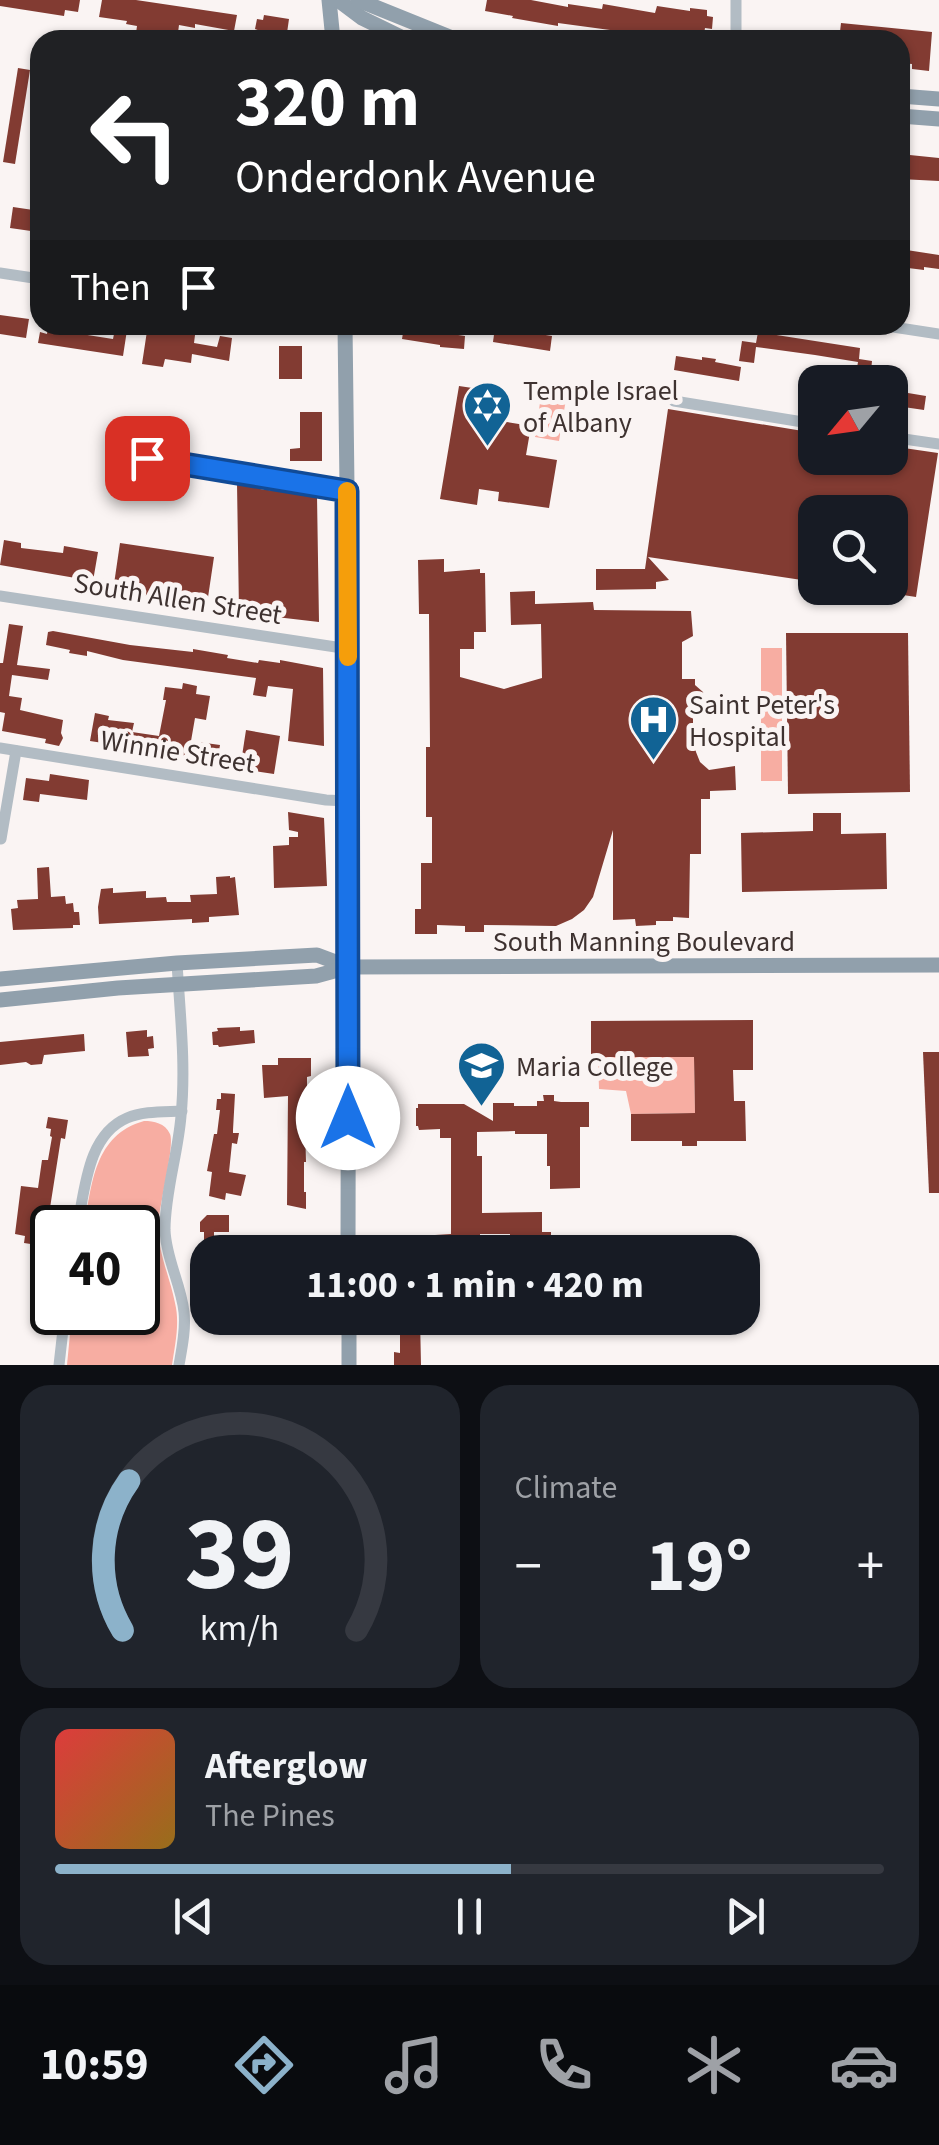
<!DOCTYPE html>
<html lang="en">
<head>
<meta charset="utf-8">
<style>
	body { margin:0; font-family:"Source Sans 3",sans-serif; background:#20242c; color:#f1f3f6; height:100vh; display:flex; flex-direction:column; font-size:38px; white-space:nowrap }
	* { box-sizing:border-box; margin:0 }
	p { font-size:32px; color:#9ea1a6 }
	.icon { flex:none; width:55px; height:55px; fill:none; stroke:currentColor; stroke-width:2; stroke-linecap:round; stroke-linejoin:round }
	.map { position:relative; height:1365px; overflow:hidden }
	.side { display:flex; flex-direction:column; gap:20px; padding:20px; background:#0d0f14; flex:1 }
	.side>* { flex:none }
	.guide { position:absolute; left:30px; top:30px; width:880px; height:305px; border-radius:30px; box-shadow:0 2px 8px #0004; background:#202124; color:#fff; overflow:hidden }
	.needle { width:65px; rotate:241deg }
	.fabs { position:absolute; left:798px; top:365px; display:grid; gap:20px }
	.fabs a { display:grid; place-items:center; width:110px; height:110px; border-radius:20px; background:#171b24; box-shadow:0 2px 8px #0004; font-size:50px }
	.speed { position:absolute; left:30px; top:1205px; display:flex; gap:20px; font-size:50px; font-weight:700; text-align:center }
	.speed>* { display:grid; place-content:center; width:130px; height:130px; border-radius:50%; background:#171b24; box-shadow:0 2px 8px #0004; line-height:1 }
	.speed .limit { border:5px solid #111; border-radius:15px; background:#fff; color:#111 }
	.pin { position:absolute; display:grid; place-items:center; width:85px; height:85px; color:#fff; margin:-42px; border-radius:20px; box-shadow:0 5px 15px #0006 }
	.me { position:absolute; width:110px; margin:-55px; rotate:0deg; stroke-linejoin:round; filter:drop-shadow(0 0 8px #0008) }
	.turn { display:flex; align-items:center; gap:35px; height:210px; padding:0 40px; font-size:45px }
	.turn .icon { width:130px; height:130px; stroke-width:2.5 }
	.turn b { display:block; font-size:70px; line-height:85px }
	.then { display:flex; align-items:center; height:95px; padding:0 40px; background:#0003; gap:20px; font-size:38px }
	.big { font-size:75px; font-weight:700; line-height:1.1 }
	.side .tile { flex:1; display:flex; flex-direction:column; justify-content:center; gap:15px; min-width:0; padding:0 35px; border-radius:30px; background:#20242c }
	.side .dial { align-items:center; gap:0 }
	.dial svg { height:260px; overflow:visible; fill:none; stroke:#363941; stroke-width:7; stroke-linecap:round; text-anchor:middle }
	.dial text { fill:#f1f3f6; stroke:none }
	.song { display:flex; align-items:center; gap:30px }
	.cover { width:120px; height:120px; border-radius:15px; background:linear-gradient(135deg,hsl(0 70% 55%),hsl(40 70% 35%)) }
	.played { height:10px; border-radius:5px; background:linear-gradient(90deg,#8cb2ca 55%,#363941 55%) }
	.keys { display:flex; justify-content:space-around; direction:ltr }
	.heat { display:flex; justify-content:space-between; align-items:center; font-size:55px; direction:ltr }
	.side .tiles { flex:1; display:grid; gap:20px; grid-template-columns:1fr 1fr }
	.tile:last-child { grid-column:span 2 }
	.trip { position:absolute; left:190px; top:1235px; width:570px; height:100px; border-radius:30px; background:#171b24; box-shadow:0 2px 8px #0004; font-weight:700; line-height:100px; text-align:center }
	.menu { display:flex; height:160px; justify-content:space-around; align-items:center; background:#090b0e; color:#9ea1a6 }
	.menu .icon { width:70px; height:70px }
	.menu .current { color:#8cb2ca }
	.menu b { font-size:45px; color:#f1f3f6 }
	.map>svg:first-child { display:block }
</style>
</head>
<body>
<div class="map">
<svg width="939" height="1365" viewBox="0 0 939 1365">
	<rect width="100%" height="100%" fill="#faf4f3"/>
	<g fill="#f7ada2">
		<polygon points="542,389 567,393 559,441 535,437"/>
		<rect x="761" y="648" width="21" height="133"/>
		<polygon points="598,1057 694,1057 695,1113 631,1114 626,1091 599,1089"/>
		<path d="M144,1121c10,0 21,2 26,13 5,12 -11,72 -12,92 0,27 12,51 17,77 5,20 0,42 -3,62h-105l5,-52 66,-1v-84l-54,-1c8,-43 10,-92 60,-106z"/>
	</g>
	<g fill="#823b32">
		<polygon points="0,0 80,0 78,12 65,10 64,16 0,6"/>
		<polygon points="102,0 136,0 237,15 234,31 195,24 195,28 179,25 177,40 135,40 137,26 126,24 127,21 99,17"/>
		<polygon points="487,0 531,0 568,7 568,4 602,9 603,4 655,13 657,6 690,11 690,8 707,10 707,16 713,17 712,29 705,28 703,40 663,40 610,30 558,23 558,26 512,18 513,16 485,11"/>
		<polygon points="264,15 289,19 286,40 262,40 263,32 255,29 257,19 263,20"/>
		<polygon points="841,23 932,32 929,71 912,69 912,64 900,63 900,40 839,40"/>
		<polygon points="18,68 30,70 15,164 3,162"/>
		<polygon points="900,154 939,158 939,181 900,179"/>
		<polygon points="13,207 40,211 38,232 10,228"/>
		<polygon points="900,249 939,255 939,269 924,267 924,270 908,268 908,264 900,263"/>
		<polygon points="0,315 29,319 26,338 0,334"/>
		<polygon points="62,325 82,328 81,334 113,339 115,329 127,330 123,356 38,343 40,332 47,334 48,326 62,328"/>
		<polygon points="404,327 465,336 464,349 440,347 440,345 402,339"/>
		<polygon points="495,327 552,336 550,351 493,342"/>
		<polygon points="147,331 175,335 175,332 195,335 194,343 217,347 220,336 232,338 229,361 192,354 191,363 165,359 163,367 142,364"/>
		<polygon points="758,332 860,348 859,359 872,361 870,381 855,379 858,362 815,355 756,347 754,363 739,361 742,341 756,343"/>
		<rect x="279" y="346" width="23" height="33"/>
		<polygon points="676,356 702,360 702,357 716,359 715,362 741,367 739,381 674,370"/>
		<polygon points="459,386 486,390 482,418 531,426 526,455 557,460 549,508 498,501 499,492 479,489 477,505 440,499"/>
		<polygon points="890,390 926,396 924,410 890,405"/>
		<polygon points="668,409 815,433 815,458 890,458 890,446 938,453 916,597 890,593 890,512 815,512 815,582 648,557 669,580 656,582 656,589 596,590 596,569 645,569"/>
		<polygon points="300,412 322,412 322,461 290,461 290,449 300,448"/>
		<polygon points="237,483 259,486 260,489 317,496 319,622 259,615 259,612 239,612"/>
		<polygon points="4,540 21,543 21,548 63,553 64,546 98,552 93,581 0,565"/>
		<polygon points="120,543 214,557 207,604 113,591"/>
		<polygon points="444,559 444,572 480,569 480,573 485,573 486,632 474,632 474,649 460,649 460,677 504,689 542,678 541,624 511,625 510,592 535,591 535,604 593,602 594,610 691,611 693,636 682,642 682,679 695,679 695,685 703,692 705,702 693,714 693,738 696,752 700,762 709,770 735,766 736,790 710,791 710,799 701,799 701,854 690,854 689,918 673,917 673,921 656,921 656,925 636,926 635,919 613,920 613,830 593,897 584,910 572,919 556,926 484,925 484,932 465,932 465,926 437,925 437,934 415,934 415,909 421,909 421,863 432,863 432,817 426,817 426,747 430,747 429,614 419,614 418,560"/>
		<polygon points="9,624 23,626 17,665 50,669 48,680 12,675 9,696 22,698 20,710 63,720 61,733 63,738 59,746 45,743 46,739 2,731 5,713 0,712 0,663 3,663"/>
		<polygon points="53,631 130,645 193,652 193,649 228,655 227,658 258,663 259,660 280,663 280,660 323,668 324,746 288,741 293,689 268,686 266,697 253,695 256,678 123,660 87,651 87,656 69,653 70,650 46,645 48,632"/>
		<polygon points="786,633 908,633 910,792 788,794"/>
		<polygon points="183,683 197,686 196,694 210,696 206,720 195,718 191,741 220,745 217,762 187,757 187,762 173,759 174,755 129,749 129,752 115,750 116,745 90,741 95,713 109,716 108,720 134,723 132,732 159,736 166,700 163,700 165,687 182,689"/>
		<polygon points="246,730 280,736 274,774 240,769"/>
		<polygon points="50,774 89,780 87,800 40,794 39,802 23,800 26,778 49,781"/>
		<polygon points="288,812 324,818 327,886 274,888 273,846 289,845 289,837 298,837 298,832 289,830"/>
		<polygon points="813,813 841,813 841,834 886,833 887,889 742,892 741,833 813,831"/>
		<polygon points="49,867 51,897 65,896 66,904 73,903 74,912 79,912 80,925 73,925 73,928 13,930 11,909 18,908 17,900 38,899 37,868"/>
		<polygon points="230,876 230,878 235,877 239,915 209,917 209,922 192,923 192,919 99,924 98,907 101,889 113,888 113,893 146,891 146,898 166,897 167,902 191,902 190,895 217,894 216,877"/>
		<polygon points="753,1020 753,1070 733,1070 734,1101 745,1101 746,1141 697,1141 697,1146 682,1146 682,1141 631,1141 631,1114 695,1113 694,1057 591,1057 591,1021"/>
		<polygon points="240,1027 240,1031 254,1030 255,1043 219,1047 218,1045 213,1045 212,1032 218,1031 217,1028"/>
		<polygon points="147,1030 147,1037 153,1036 154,1048 148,1049 149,1056 128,1057 126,1032"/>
		<polygon points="84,1034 85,1051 44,1055 42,1064 31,1065 26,1062 0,1065 0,1042"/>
		<polygon points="923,1052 939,1052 939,1193 929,1193"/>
		<polygon points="278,1058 311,1058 311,1076 307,1077 307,1128 305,1128 306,1162 304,1162 304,1192 306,1192 306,1209 287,1205 288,1096 264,1098 262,1065 278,1065"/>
		<polygon points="221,1093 235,1094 233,1130 233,1133 239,1133 237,1144 232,1143 229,1172 246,1175 241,1196 226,1193 225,1200 209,1196 212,1172 207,1171 214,1134 217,1134 220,1110 216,1110 217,1099 221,1099"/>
		<polygon points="543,1095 554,1095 554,1101 561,1102 589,1102 589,1127 580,1127 580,1188 550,1189 550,1166 547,1166 547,1134 515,1134 515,1131 477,1132 477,1156 482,1156 482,1213 542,1212 542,1232 551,1232 551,1245 542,1245 542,1252 510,1252 510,1234 480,1234 480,1252 435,1252 435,1235 451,1234 451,1138 440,1138 440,1129 419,1130 418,1126 416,1126 416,1108 418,1108 418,1104 464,1104 493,1121 493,1103 514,1103 514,1106 537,1106 537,1101 544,1101"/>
		<polygon points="48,1117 68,1120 65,1139 61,1138 44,1246 24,1243 25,1236 15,1234 21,1186 38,1188 42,1160 48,1160 52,1137 50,1136 51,1129 46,1128"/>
		<polygon points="207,1215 229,1215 229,1232 214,1232 214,1252 208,1252 208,1263 204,1263 204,1232 200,1232 200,1222"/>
		<polygon points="400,1318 420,1318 421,1365 394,1365 394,1352 400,1353"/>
	</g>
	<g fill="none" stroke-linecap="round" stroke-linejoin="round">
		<g stroke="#b2bcc4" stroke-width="11">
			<polyline points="736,0 736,40"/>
			<polyline points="0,273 40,279"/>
			<polyline points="326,325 345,328"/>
			<polyline points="880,325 939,334"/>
			<polyline points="674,401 815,424"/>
			<polyline points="890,437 939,444"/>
			<polyline points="147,459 347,491"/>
			<polyline points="0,596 349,649"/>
			<polyline points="0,748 326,800 348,801"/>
			<polyline points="1,839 16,751"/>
			<path d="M177,963c3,51 9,102 4,153 -3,38 -16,76 -16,114 1,29 16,54 19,82 2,17 -2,36 -5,53"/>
			<path d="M77,1228c8,-38 10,-93 50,-110 16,-7 37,-6 55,-7"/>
			<polyline points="59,1365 65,1312"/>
		</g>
		<g stroke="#91a0ac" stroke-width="15">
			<polyline points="329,0 333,40"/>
			<polyline points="338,0 362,18 407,40"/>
			<polyline points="358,0 457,40"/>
			<polyline points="900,96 939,99"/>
			<polyline points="900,116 939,119"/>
			<polyline points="345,325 349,649 348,1252"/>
			<polyline points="0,979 177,963 317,955 349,967"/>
			<polyline points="0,1000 118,988 316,976 349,967 939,965"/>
			<polyline points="349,1318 349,1365"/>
		</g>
	</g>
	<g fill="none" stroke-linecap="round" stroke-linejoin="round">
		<defs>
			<polyline id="route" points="147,458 347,491 348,1118"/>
		</defs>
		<use href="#route" stroke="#114b97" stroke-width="25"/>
		<use href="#route" stroke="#1a73e8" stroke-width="18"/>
		<polyline stroke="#f59e0b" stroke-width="18" points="347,491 348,657"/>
	</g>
	<defs>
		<symbol id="synagogue-pin" viewBox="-11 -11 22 30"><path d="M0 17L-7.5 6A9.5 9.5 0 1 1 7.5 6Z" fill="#116395" stroke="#faf4f3"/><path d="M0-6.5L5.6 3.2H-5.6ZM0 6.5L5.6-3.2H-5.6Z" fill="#fff"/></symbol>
		<symbol id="hospital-pin" viewBox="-11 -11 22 30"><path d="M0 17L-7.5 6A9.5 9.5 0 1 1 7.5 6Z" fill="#116395" stroke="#faf4f3"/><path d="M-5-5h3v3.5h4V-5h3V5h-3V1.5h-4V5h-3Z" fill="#fff"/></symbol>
		<symbol id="university-pin" viewBox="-11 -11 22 30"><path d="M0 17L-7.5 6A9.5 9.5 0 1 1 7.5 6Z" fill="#116395" stroke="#faf4f3"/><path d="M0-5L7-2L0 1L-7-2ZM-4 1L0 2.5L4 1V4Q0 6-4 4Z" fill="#fff"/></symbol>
	</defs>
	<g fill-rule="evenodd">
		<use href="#synagogue-pin" x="460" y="378" width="55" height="75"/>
		<use href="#hospital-pin" x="626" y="692" width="55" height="75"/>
		<use href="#university-pin" x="454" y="1038" width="55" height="75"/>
	</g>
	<g text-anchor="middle" stroke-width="10" stroke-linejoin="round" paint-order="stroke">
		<g font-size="28" fill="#3e3230" stroke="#faf4f3" text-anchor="start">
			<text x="523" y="400">Temple Israel<tspan x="523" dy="32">of Albany</tspan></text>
			<text x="689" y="714">Saint Peter's<tspan x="689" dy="32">Hospital</tspan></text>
			<text x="516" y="1076">Maria College</text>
		</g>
		<g font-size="28" fill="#3e3230" stroke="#faf4f3">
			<text transform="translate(178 598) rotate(9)" y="10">South Allen Street</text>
			<text transform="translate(178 751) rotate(9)" y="10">Winnie Street</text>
			<text x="644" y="951">South Manning Boulevard</text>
		</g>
	</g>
</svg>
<div class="fabs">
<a><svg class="needle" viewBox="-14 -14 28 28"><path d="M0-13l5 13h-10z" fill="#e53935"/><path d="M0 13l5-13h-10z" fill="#9ea1a6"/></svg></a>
<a><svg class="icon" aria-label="search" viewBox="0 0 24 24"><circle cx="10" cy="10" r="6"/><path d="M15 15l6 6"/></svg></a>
</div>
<div class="speed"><div class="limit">40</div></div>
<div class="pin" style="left:147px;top:458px;background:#d93025"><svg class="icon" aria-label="arrive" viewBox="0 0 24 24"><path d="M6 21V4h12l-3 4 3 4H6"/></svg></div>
<svg class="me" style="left:348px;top:1118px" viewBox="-20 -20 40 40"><circle r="19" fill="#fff"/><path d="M0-13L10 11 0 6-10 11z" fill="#1a73e8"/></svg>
<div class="trip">11:00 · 1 min · 420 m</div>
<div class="guide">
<div class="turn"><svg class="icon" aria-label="left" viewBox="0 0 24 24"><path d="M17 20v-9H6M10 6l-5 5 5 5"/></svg><div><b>320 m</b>Onderdonk Avenue</div></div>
<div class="then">Then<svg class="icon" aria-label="arrive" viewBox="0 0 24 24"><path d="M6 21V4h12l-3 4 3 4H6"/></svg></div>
</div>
</div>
<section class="side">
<div class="tiles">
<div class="tile dial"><svg viewBox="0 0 100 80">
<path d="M14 69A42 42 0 1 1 86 69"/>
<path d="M14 69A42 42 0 0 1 16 23" stroke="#8cb2ca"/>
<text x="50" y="56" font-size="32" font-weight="700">39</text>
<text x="50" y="72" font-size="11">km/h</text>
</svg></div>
<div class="tile"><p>Climate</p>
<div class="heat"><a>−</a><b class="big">19°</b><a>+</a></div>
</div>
<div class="tile">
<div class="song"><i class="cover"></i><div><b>Afterglow</b><p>The Pines</p></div></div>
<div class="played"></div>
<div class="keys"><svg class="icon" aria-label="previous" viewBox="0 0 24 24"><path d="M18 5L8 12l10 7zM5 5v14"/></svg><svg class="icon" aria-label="pause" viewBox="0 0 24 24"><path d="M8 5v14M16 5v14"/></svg><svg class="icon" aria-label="next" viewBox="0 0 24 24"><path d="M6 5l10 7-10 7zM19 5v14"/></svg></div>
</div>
</div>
</section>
<nav class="menu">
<b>10:59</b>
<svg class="icon current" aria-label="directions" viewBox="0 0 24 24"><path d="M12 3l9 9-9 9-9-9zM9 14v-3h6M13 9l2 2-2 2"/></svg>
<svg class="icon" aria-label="music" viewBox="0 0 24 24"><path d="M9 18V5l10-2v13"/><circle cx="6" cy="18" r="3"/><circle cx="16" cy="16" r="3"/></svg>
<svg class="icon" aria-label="phone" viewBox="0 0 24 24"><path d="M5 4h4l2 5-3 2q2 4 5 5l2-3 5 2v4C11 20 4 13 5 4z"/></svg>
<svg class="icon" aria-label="climate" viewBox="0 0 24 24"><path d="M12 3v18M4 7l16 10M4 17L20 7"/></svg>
<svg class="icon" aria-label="car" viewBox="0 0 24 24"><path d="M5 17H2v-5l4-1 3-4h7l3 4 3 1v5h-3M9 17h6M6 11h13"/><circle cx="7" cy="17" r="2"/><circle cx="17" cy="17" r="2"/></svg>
</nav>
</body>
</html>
